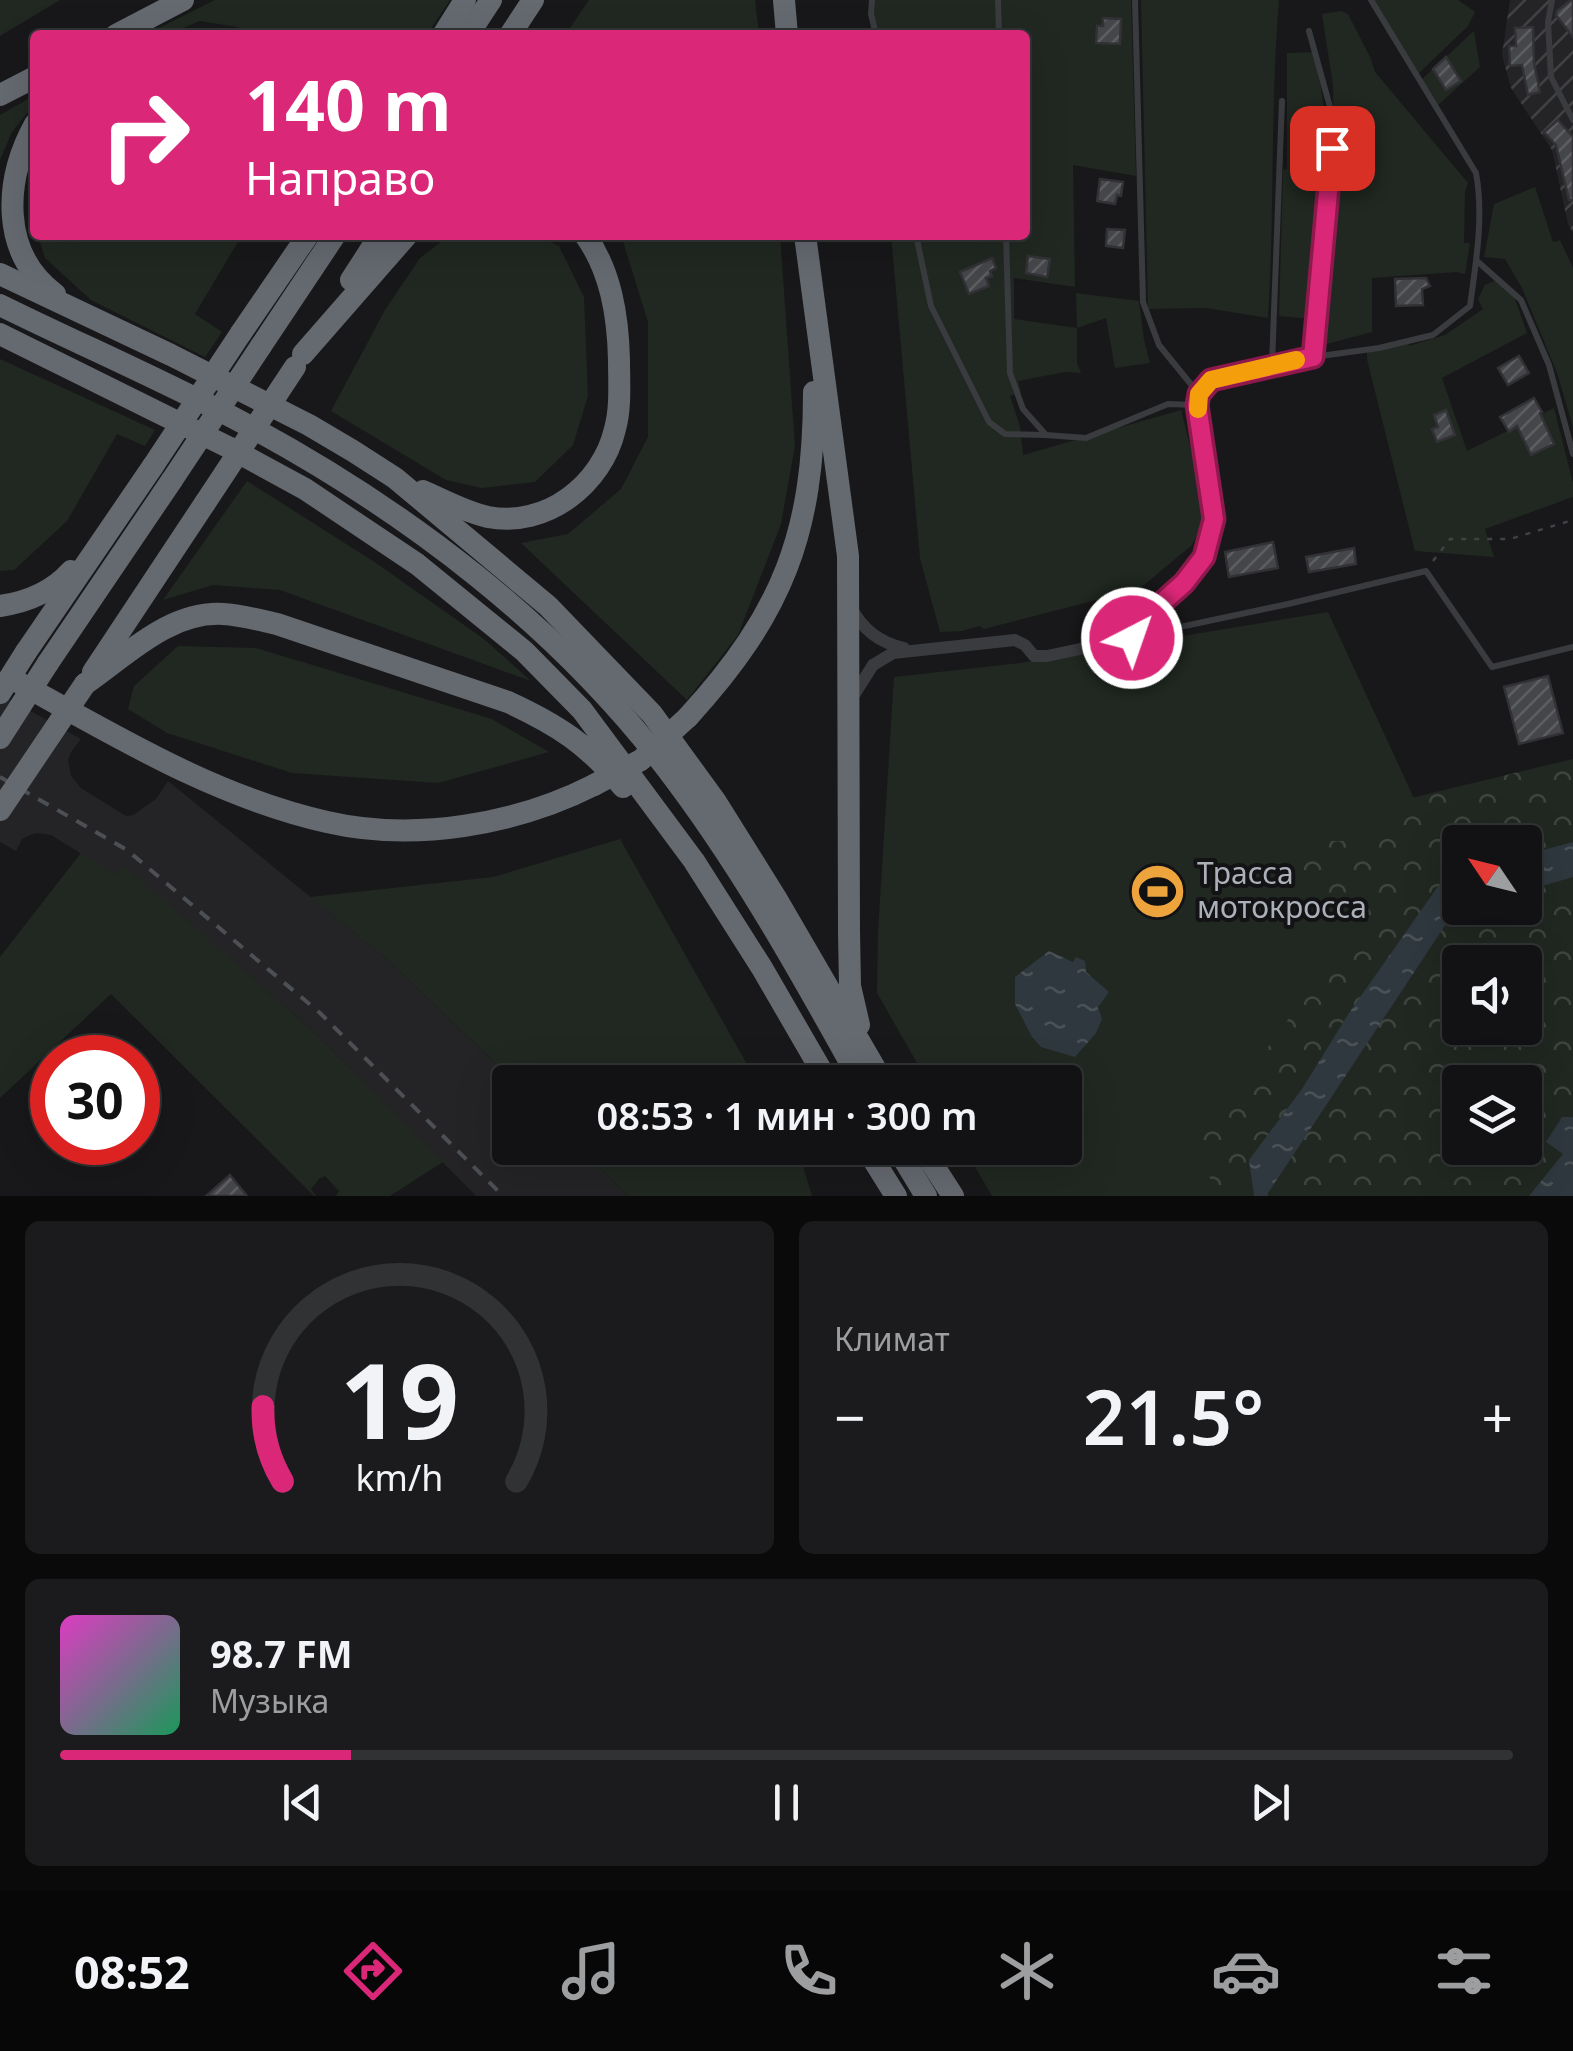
<!DOCTYPE html>
<html lang="ru">
<head>
<meta charset="utf-8">
<style>
	body { margin:0; font-family:"Noto Sans",sans-serif; background:#1b1b1d; color:#f1f3f6; height:100vh; display:flex; flex-direction:column; font-size:38px; white-space:nowrap }
	* { box-sizing:border-box; margin:0 }
	p { font-size:32px; color:#9c9ea0 }
	.icon { flex:none; width:55px; height:55px; fill:none; stroke:currentColor; stroke-width:2; stroke-linecap:round; stroke-linejoin:round }
	.map { position:relative; height:1196px; overflow:hidden }
	.details { display:flex; flex-direction:column; gap:25px; padding:25px; background:#0a0a0b; flex:1 }
	.details>* { flex:none }
	.hud { position:absolute; left:30px; top:30px; width:1000px; height:210px; border-radius:10px; box-shadow:0 10px 40px #0002,0 0 0 2px #313234; background:#db2777; color:#fff; overflow:hidden }
	.needle { width:65px; rotate:305deg }
	.buttons { position:absolute; left:1442px; top:825px; display:grid; gap:20px }
	.buttons a { display:grid; place-items:center; width:100px; height:100px; border-radius:10px; background:#121214; box-shadow:0 10px 40px #0002,0 0 0 2px #313234; font-size:50px }
	.speed { position:absolute; left:30px; top:1035px; display:flex; gap:20px; font-size:50px; font-weight:700; text-align:center }
	.speed>* { display:grid; place-content:center; width:130px; height:130px; border-radius:50%; background:#121214; box-shadow:0 10px 40px #0002,0 0 0 2px #313234; line-height:1 }
	.speed .limit { border:15px solid #d22; background:#fff; color:#111 }
	.pin { position:absolute; display:grid; place-items:center; width:85px; height:85px; color:#fff; margin:-42px; border-radius:20px; box-shadow:0 5px 15px #0006 }
	.me { position:absolute; width:110px; margin:-55px; rotate:41deg; stroke-linejoin:round; filter:drop-shadow(0 0 8px #0008) }
	.turn { display:flex; align-items:center; gap:35px; height:210px; padding:0 50px; font-size:45px }
	.turn .icon { width:130px; height:130px; stroke-width:2.5 }
	.turn b { display:block; font-size:70px; line-height:85px }
	.big { font-size:75px; font-weight:600; line-height:1.1 }
	.details .card { flex:1; display:flex; flex-direction:column; justify-content:center; gap:15px; min-width:0; padding:0 35px; border-radius:15px; background:#1b1b1d }
	.details .dial { align-items:center; gap:0 }
	.dial svg { height:260px; overflow:visible; fill:none; stroke:#313234; stroke-width:7; stroke-linecap:round; text-anchor:middle }
	.dial text { fill:#f1f3f6; stroke:none }
	.song { display:flex; align-items:center; gap:30px }
	.cover { width:120px; height:120px; border-radius:15px; background:linear-gradient(135deg,hsl(310 70% 55%),hsl(150 70% 35%)) }
	.played { height:10px; border-radius:5px; background:linear-gradient(90deg,#db2777 20%,#313234 20%) }
	.keys { display:flex; justify-content:space-around; direction:ltr }
	.heat { display:flex; justify-content:space-between; align-items:center; font-size:55px; direction:ltr }
	.details .tiles { flex:1; display:grid; gap:25px; grid-template-columns:1fr 1fr }
	.card:last-child { grid-column:span 2 }
	.trip { position:absolute; left:492px; top:1065px; width:590px; height:100px; border-radius:10px; background:#121214; box-shadow:0 10px 40px #0002,0 0 0 2px #313234; font-weight:600; line-height:100px; text-align:center }
	.dock { display:flex; height:160px; justify-content:space-around; align-items:center; background:#070708; color:#9c9ea0 }
	.dock .icon { width:70px; height:70px }
	.dock .current { color:#db2777 }
	.dock b { font-size:45px; color:#f1f3f6 }
	.map>svg:first-child { display:block }
</style>
</head>
<body>
<div class="map">
<svg width="1573" height="1196" viewBox="0 0 1573 1196">
	<defs>
		<pattern id="industrial-furrows" width="10" height="10" patternUnits="userSpaceOnUse" patternTransform="scale(2.5)"><rect width="10" height="10" fill="#242427"/><path d="M-1 1l2-2M0 10L10 0M9 11l2-2" fill="none" stroke="#414144"/></pattern>
		<pattern id="forest-crowns" width="20" height="18" patternUnits="userSpaceOnUse" patternTransform="scale(2.5)"><rect width="20" height="18" fill="#202821"/><path d="M2 6a3 3 0 1 1 6 0M12 15a3 3 0 1 1 6 0" fill="none" stroke="#3e453f"/></pattern>
		<pattern id="water-ripples" width="26" height="14" patternUnits="userSpaceOnUse" patternTransform="scale(2.5)"><rect width="26" height="14" fill="#2e383e"/><path d="M2 4q2-2 4 0t4 0M15 11q2-2 4 0t4 0" fill="none" stroke="#4a5258"/></pattern>
		<pattern id="building-hatch" width="6" height="6" patternUnits="userSpaceOnUse" patternTransform="scale(2.5)"><rect width="6" height="6" fill="#45464a"/><path d="M-1 1l2-2M0 6l6-6M5 7l2-2" fill="none" stroke="#5d5e62"/></pattern>
	</defs>
	<rect width="100%" height="100%" fill="#18181a"/>
	<polygon fill="#242427" points="0,694 81,739 71,752 68,760 71,776 81,788 126,816 133,815 156,799 168,781 388,960 515,1082 510,1082 510,1148 580,1148 628,1196 476,1196 312,1030 123,866 117,876 51,835 37,833 30,835 22,839 16,851 0,842"/>
	<polygon fill="url(#industrial-furrows)" points="1510,0 1573,0 1573,233 1568,224 1552,150 1511,88 1502,55"/>
	<g fill="#202821">
		<polygon points="0,0 60,0 0,36"/>
		<polygon points="215,0 450,0 427,35 257,35 237,27 200,21 166,35 145,35"/>
		<polygon points="589,0 755,0 759,35 565,35"/>
		<path d="M871,0h260l5,176 -63,-11 2,122 -61,-9v41l63,9 -1,-35 63,8 5,39 6,23 -35,5 -9,-50 -29,10v35l4,10 -16,-1 -47,9 3,12 -11,3 10,31 3,28 158,-45 13,52h3c5,30 13,57 -6,84l-52,43 -155,40 -4,-3 -18,5 -22,1 -20,-74 -29,-323h134v-200h-151z"/>
		<path d="M1141,0h138c-9,106 -4,212 -11,318l-62,-10 -58,1z"/>
		<polygon points="1373,0 1458,0 1475,12 1468,26 1418,74"/>
		<path d="M1341,11l7,3 22,43 5,15 93,111 -3,9 -1,51h6l-5,31 -8,-2 -85,6v54l-49,13 -5,-7 7,-98 10,-77c4,-9 5,-15 -1,-24l-1,-54 -11,-71z"/>
		<polygon points="1474,31 1480,67 1438,105 1421,80"/>
		<polygon points="1316,52 1325,117 1315,236 1311,319 1279,316 1283,170 1287,169 1287,53"/>
		<polygon points="35,95 35,103 12,132 0,160 0,115"/>
		<polygon points="1535,187 1553,242 1560,240 1573,268 1573,427 1557,373 1522,288 1505,259 1484,257 1494,204"/>
		<polygon points="38,235 242,235 195,314 222,332 205,357 91,300 45,258"/>
		<polygon points="450,235 536,235 559,246 584,297 588,396 573,445 535,482 482,488 446,480 331,411 385,310 420,258"/>
		<polygon points="621,235 780,235 795,446 781,524 738,635 687,700 521,543 568,534 621,489 648,437 648,322"/>
		<polygon points="1494,281 1504,283 1514,296 1527,333 1442,378 1467,451 1554,408 1573,483 1573,497 1485,529 1494,557 1415,551 1367,359 1367,349 1407,340 1409,346 1445,335 1483,309 1478,299 1485,285"/>
		<polygon points="0,359 155,430 145,446 117,434 67,521 14,570 0,571"/>
		<polygon points="247,481 376,563 484,639 531,681 280,590 213,585 163,600"/>
		<polygon points="1328,612 1448,872 1254,1196 992,1196 964,1148 1065,1148 1065,1082 928,1082 877,993 878,932 894,677 1020,663"/>
		<polygon points="178,646 256,648 492,719 549,752 438,783 292,773 167,733 128,709 134,686"/>
		<polygon points="620,839 757,1082 515,1082 388,960 310,897 493,877"/>
		<polygon points="81,853 117,875 123,865 312,1030 443,1162 390,1196 336,1196 339,1191 325,1176 319,1179 311,1189 316,1196 314,1196 111,994 0,1098 0,957"/>
		<polygon points="580,1148 795,1148 800,1156 812,1196 628,1196"/>
	</g>
	<path fill="url(#forest-crowns)" fill-rule="evenodd" d="M1573,759v437h-355l-22,-50 165,-227 -77,-49 30,-29h60l29,-41zM1460,842h65v66h-65zM1460,962h65v66h-65zM1460,1082h65v66h-65z"/>
	<g fill="url(#water-ripples)">
		<polygon points="1573,842 1573,877 1525,891 1525,855"/>
		<polygon points="1460,870 1460,908 1467,908 1454,912 1268,1193 1268,1196 1254,1196 1249,1160 1302,1089 1349,1013 1448,872"/>
		<polygon points="1049,951 1073,962 1076,957 1085,961 1086,972 1109,992 1098,1007 1102,1019 1096,1033 1075,1057 1041,1047 1032,1037 1015,1004 1015,977"/>
		<polygon points="1562,1117 1573,1117 1573,1196 1529,1196 1563,1154 1546,1142"/>
	</g>
	<g fill="url(#building-hatch)" stroke="#323236" stroke-width="2.5">
		<polygon points="1571,0 1573,0 1573,37 1556,15 1557,11"/>
		<polygon points="1103,18 1121,19 1120,44 1096,43 1097,26 1103,26"/>
		<polygon points="1533,27 1534,63 1540,92 1528,95 1522,65 1510,66 1509,46 1516,46 1515,28"/>
		<polygon points="1446,57 1461,81 1446,90 1433,69"/>
		<polygon points="1558,120 1573,137 1573,200 1569,200 1556,145 1544,132"/>
		<polygon points="1100,179 1123,182 1121,196 1117,195 1115,204 1097,201"/>
		<polygon points="1107,229 1125,230 1123,248 1106,246"/>
		<polygon points="1028,256 1050,259 1047,277 1026,273"/>
		<polygon points="992,258 996,268 990,271 992,276 986,278 989,286 969,294 960,272"/>
		<polygon points="1426,278 1430,286 1422,289 1423,305 1396,306 1395,279"/>
		<polygon points="1519,356 1529,373 1508,385 1498,368"/>
		<polygon points="1534,398 1542,412 1540,413 1554,444 1531,455 1517,426 1509,432 1500,417"/>
		<polygon points="1446,410 1455,435 1437,442 1432,429 1438,427 1434,415"/>
		<polygon points="1273,542 1278,568 1229,577 1225,552"/>
		<polygon points="1354,548 1356,564 1309,572 1306,557"/>
		<polygon points="1548,676 1563,733 1519,744 1504,687"/>
		<polygon points="230,1175 247,1196 206,1196"/>
	</g>
	<g fill="none" stroke-linecap="round" stroke-linejoin="round">
		<polyline stroke="#3f4246" stroke-width="2.5" stroke-dasharray="5 8" stroke-linecap="butt" points="1433,561 1450,539 1510,539 1573,520"/>
		<g stroke="#393b3f" stroke-width="6">
			<polyline points="872,0 871,14 876,35"/>
			<polyline points="998,0 999,35"/>
			<polyline points="1135,0 1143,302 1159,345 1198,393"/>
			<polyline points="1552,0 1548,22 1551,77 1573,120"/>
			<path d="M1309,31l21,76 2,40 -19,210 66,-9 54,-13 37,-29c6,-44 14,-90 6,-133l-105,-173"/>
			<polyline points="916,235 931,306 989,422 1005,434 1045,435"/>
			<polyline points="1006,235 1010,373 1023,409 1046,435 1086,438 1168,404 1196,405"/>
			<polyline points="1477,261 1521,300 1549,365 1573,454"/>
			<polyline points="1272,364 1282,101"/>
			<polyline points="1138,636 1288,604 1426,571 1492,667 1573,647"/>
		</g>
		<g stroke="#393b3f" stroke-width="12">
			<path d="M851,607c11,22 29,36 53,41"/>
			<polyline points="852,698 873,665 893,653 1015,640 1025,645 1034,656 1047,656 1132,638 1156,608 1184,583 1203,557 1214,519 1197,405 1199,394 1211,380 1313,357"/>
		</g>
		<g stroke="#656970" stroke-width="22">
			<polyline points="784,0 787,35"/>
			<polyline points="116,35 183,0"/>
			<polyline points="443,35 465,0"/>
			<polyline points="468,35 491,0"/>
			<polyline points="510,35 533,0"/>
			<polyline points="0,95 35,77"/>
			<path d="M35,124c-31,56 -35,129 20,170"/>
			<polyline points="805,235 848,556 849,932 850,986 859,1025"/>
			<polyline points="0,274 171,355 309,425 353,451 395,478 548,606 652,714 716,802 776,898 883,1082"/>
			<polyline points="351,280 380,235"/>
			<path d="M0,305c77,38 156,72 232,112 171,90 332,211 447,368 69,93 126,196 182,297"/>
			<polyline points="241,333 308,235"/>
			<polyline points="0,334 228,447 305,489 417,564 524,651 582,710 694,861 762,968 828,1082"/>
			<polyline points="261,346 335,235"/>
			<polyline points="303,354 407,235"/>
			<path d="M423,491c21,9 42,21 65,26 58,11 114,-32 127,-88 6,-22 4,-46 4,-69 -1,-44 -8,-89 -34,-125"/>
			<path d="M0,606c27,-4 53,-15 71,-35"/>
			<polyline points="26,652 153,466"/>
			<polyline points="48,663 172,480"/>
			<polyline points="93,672 205,503"/>
			<path d="M16,681c99,55 200,116 311,141 87,20 188,3 267,-37"/>
			<path d="M85,684c41,-28 84,-73 138,-70 18,1 36,6 54,10l231,78c50,23 79,42 115,85"/>
			<path d="M688,717c95,-104 126,-184 126,-325"/>
			<polyline points="866,1148 896,1196"/>
			<polyline points="897,1148 926,1196"/>
			<polyline points="922,1148 953,1196"/>
		</g>
		<polyline stroke="#4c4f54" stroke-width="4" stroke-dasharray="12 10" stroke-linecap="butt" points="0,777 127,850 320,1013 503,1196"/>
		<g stroke="#656970" stroke-width="22">
			<polyline points="153,466 241,333"/>
			<polyline points="172,480 261,346"/>
			<polyline points="205,503 295,367"/>
			<polyline points="0,693 26,652"/>
			<polyline points="0,738 48,663"/>
			<polyline points="594,785 641,760 688,717"/>
			<polyline points="0,810 85,684"/>
		</g>
	</g>
	<g fill="none" stroke-linecap="round" stroke-linejoin="round">
		<defs>
			<polyline id="route" points="1132,638 1156,608 1184,583 1204,557 1214,519 1197,405 1199,394 1211,380 1313,357 1332,148"/>
		</defs>
		<use href="#route" stroke="#8e194d" stroke-width="25"/>
		<use href="#route" stroke="#db2777" stroke-width="18"/>
		<polyline stroke="#f59e0b" stroke-width="18" points="1198,409 1199,394 1211,380 1296,360"/>
	</g>
	<defs>
		<symbol id="stadium-disc" viewBox="-11 -11 22 22"><circle r="9.5" fill="#eda43d" stroke="#131315"/><path d="M0-5a6.5 5 0 1 0 0 10a6.5 5 0 1 0 0-10ZM-3.5-1.8h7v3.6h-7Z" fill="#111"/></symbol>
	</defs>
	<g fill-rule="evenodd">
		<use href="#stadium-disc" x="1126" y="860" width="63" height="63"/>
	</g>
	<g text-anchor="middle" stroke-width="8" stroke-linejoin="round" paint-order="stroke">
		<g font-size="30" fill="#abb0b9" stroke="#131315" text-anchor="start">
			<text x="1197" y="884">Трасса<tspan x="1197" dy="34">мотокросса</tspan></text>
		</g>
	</g>
</svg>
<div class="buttons">
<a><svg class="needle" viewBox="-14 -14 28 28"><path d="M0-13l5 13h-10z" fill="#e53935"/><path d="M0 13l5-13h-10z" fill="#9c9ea0"/></svg></a>
<a><svg class="icon" aria-label="sound" viewBox="0 0 24 24"><path d="M4 9h4l5-4v14l-5-4H4zM17 9q2 3 0 6"/></svg></a>
<a><svg class="icon" aria-label="layers" viewBox="0 0 24 24"><path d="M12 4l9 5-9 5-9-5zM3 14l9 5 9-5"/></svg></a>
</div>
<div class="speed"><div class="limit">30</div></div>
<div class="pin" style="left:1332px;top:148px;background:#d93025"><svg class="icon" aria-label="arrive" viewBox="0 0 24 24"><path d="M6 21V4h12l-3 4 3 4H6"/></svg></div>
<svg class="me" style="left:1132px;top:638px" viewBox="-20 -20 40 40"><circle r="17" fill="#db2777" stroke="#fff" stroke-width="3"/><path d="M0-11L8 9 0 5-8 9z" fill="#fff"/></svg>
<div class="trip">08:53 · 1 мин · 300 m</div>
<div class="hud">
<div class="turn"><svg class="icon" aria-label="right" viewBox="0 0 24 24"><path d="M7 20v-9h11M14 6l5 5-5 5"/></svg><div><b>140 m</b>Направо</div></div>
</div>
</div>
<section class="details">
<div class="tiles">
<div class="card dial"><svg viewBox="0 0 100 80">
<path d="M14 69A42 42 0 1 1 86 69"/>
<path d="M14 69A42 42 0 0 1 8 46" stroke="#db2777"/>
<text x="50" y="56" font-size="32" font-weight="700">19</text>
<text x="50" y="72" font-size="11">km/h</text>
</svg></div>
<div class="card"><p>Климат</p>
<div class="heat"><a>−</a><b class="big">21.5°</b><a>+</a></div>
</div>
<div class="card">
<div class="song"><i class="cover"></i><div><b>98.7 FM</b><p>Музыка</p></div></div>
<div class="played"></div>
<div class="keys"><svg class="icon" aria-label="previous" viewBox="0 0 24 24"><path d="M18 5L8 12l10 7zM5 5v14"/></svg><svg class="icon" aria-label="pause" viewBox="0 0 24 24"><path d="M8 5v14M16 5v14"/></svg><svg class="icon" aria-label="next" viewBox="0 0 24 24"><path d="M6 5l10 7-10 7zM19 5v14"/></svg></div>
</div>
</div>
</section>
<nav class="dock">
<b>08:52</b>
<svg class="icon current" aria-label="directions" viewBox="0 0 24 24"><path d="M12 3l9 9-9 9-9-9zM9 14v-3h6M13 9l2 2-2 2"/></svg>
<svg class="icon" aria-label="music" viewBox="0 0 24 24"><path d="M9 18V5l10-2v13"/><circle cx="6" cy="18" r="3"/><circle cx="16" cy="16" r="3"/></svg>
<svg class="icon" aria-label="phone" viewBox="0 0 24 24"><path d="M5 4h4l2 5-3 2q2 4 5 5l2-3 5 2v4C11 20 4 13 5 4z"/></svg>
<svg class="icon" aria-label="climate" viewBox="0 0 24 24"><path d="M12 3v18M4 7l16 10M4 17L20 7"/></svg>
<svg class="icon" aria-label="car" viewBox="0 0 24 24"><path d="M5 17H2v-5l4-1 3-4h7l3 4 3 1v5h-3M9 17h6M6 11h13"/><circle cx="7" cy="17" r="2"/><circle cx="17" cy="17" r="2"/></svg>
<svg class="icon" aria-label="filters" viewBox="0 0 24 24"><path d="M4 7h16M4 17h16"/><circle cx="9" cy="7" r="2"/><circle cx="15" cy="17" r="2"/></svg>
</nav>
</body>
</html>
